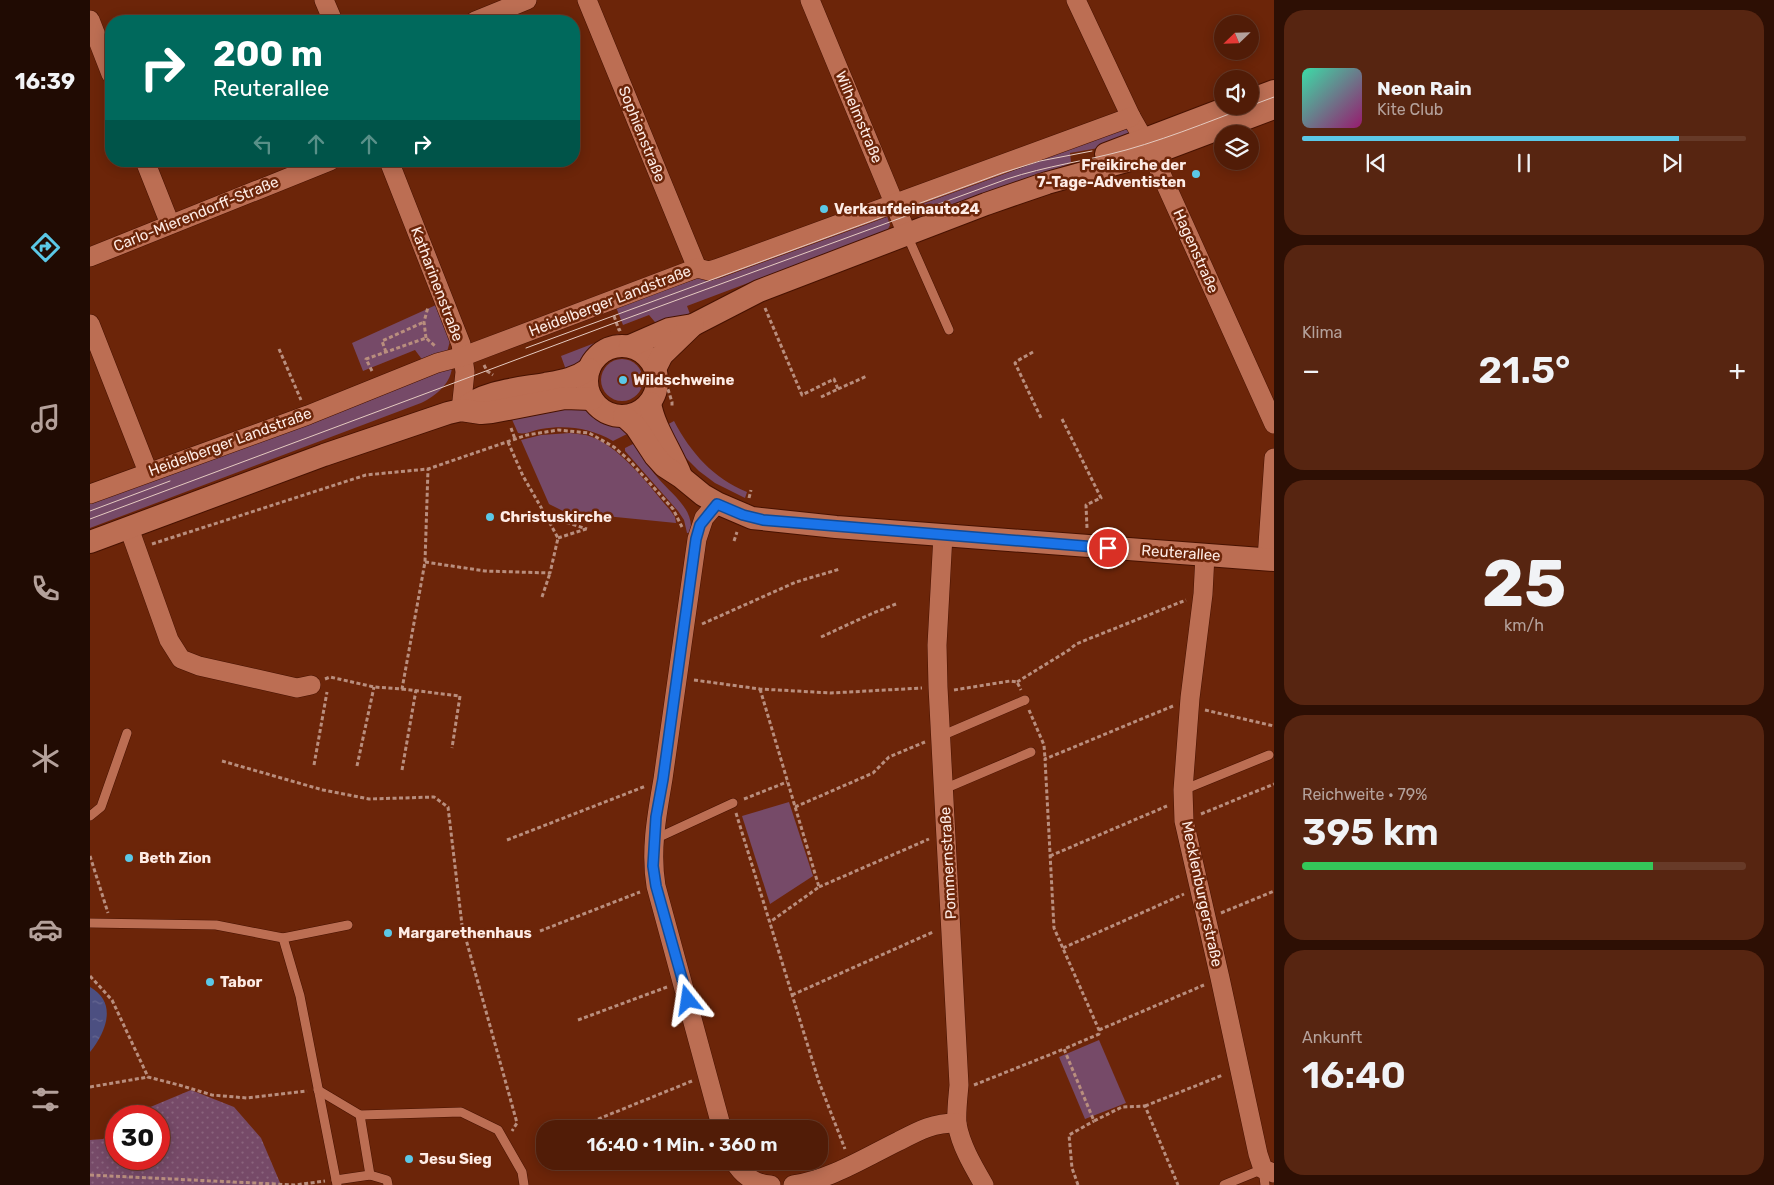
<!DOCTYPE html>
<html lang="de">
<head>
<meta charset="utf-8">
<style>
	body { margin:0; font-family:Rubik,sans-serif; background:#572511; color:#f1f3f6; height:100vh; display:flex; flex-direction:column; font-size:19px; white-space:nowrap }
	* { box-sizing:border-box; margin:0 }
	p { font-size:16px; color:#b4a19b }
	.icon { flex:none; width:28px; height:28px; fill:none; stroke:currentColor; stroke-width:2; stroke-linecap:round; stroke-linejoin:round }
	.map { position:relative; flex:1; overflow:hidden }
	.side { display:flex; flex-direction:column; gap:10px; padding:10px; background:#2d0f04; width:500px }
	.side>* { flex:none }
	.hud { position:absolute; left:15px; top:15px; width:475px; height:152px; border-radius:20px; box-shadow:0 2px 12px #0003,0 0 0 1px #673a28; background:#00695c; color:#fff; overflow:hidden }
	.needle { width:32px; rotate:247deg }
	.tools { position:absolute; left:1124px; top:15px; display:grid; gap:10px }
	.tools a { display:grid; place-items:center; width:45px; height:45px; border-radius:50%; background:#511c07; box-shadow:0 2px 12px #0003,0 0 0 1px #673a28; font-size:25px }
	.speed { position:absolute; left:15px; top:1105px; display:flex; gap:10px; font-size:25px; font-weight:700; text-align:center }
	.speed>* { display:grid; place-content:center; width:65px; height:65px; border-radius:50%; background:#511c07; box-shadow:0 2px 12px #0003,0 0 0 1px #673a28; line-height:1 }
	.speed .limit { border:8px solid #d22; background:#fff; color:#111 }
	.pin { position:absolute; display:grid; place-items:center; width:42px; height:42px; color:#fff; margin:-21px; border:2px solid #fff; border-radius:50%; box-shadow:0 1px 5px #0007 }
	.me { position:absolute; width:55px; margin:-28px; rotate:345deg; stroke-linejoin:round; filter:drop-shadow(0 0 4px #0008) }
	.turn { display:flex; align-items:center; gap:18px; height:105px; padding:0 25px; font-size:22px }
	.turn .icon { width:65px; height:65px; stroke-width:2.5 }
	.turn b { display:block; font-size:35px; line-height:42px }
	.lanes { display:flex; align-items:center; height:48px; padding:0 25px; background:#0003; justify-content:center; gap:25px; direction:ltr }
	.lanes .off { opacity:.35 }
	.big { font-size:38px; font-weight:600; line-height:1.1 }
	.side .card { flex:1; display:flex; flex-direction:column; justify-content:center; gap:8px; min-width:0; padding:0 18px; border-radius:20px; background:#572511 }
	.side .dial { align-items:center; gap:0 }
	.dial b { font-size:65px; line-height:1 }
	.song { display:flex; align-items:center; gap:15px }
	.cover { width:60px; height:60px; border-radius:8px; background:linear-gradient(135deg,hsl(160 70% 55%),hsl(320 70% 35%)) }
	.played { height:5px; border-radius:2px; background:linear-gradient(90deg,#5bc8e7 85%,#673a28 85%) }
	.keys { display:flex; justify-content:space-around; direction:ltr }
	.heat { display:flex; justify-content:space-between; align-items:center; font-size:28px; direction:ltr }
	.charge { height:8px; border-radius:4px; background:linear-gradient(90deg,#34c759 79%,#673a28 0) }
	.trip { position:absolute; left:446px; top:1120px; width:292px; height:50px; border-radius:20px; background:#511c07; box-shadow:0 2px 12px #0003,0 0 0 1px #673a28; font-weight:600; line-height:50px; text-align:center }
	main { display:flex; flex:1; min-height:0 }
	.tabs { display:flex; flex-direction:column; width:90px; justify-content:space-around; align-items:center; background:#200b03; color:#b4a19b }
	.tabs .icon { width:35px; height:35px }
	.tabs .on { color:#5bc8e7 }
	.tabs b { font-size:22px; color:#f1f3f6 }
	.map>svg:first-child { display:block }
</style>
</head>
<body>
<main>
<nav class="tabs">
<b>16:39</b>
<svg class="icon on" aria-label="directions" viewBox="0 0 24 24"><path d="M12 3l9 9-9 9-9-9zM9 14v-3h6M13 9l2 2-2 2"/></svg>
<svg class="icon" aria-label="music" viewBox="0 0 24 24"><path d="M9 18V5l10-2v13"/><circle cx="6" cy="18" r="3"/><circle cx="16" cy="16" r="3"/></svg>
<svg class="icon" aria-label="phone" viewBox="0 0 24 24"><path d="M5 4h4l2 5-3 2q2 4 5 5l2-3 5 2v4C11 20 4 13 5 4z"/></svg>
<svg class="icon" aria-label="climate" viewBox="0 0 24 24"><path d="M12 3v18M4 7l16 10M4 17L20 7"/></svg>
<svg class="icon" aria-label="car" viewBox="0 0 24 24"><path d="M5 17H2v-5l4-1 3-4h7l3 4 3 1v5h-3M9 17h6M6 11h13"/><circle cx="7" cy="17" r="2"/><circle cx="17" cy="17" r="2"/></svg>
<svg class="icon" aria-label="filters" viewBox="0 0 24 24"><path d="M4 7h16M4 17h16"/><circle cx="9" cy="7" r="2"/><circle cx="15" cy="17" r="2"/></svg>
</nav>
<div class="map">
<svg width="1184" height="1185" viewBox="0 0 1184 1185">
	<defs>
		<pattern id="garden-dots" width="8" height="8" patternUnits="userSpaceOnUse" patternTransform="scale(1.25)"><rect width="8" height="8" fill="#764a68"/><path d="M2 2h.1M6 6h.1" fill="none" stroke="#8a647d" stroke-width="1.8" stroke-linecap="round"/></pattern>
		<pattern id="water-ripples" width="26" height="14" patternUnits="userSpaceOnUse" patternTransform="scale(1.25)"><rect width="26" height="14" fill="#4c4f81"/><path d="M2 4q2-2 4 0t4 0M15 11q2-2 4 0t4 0" fill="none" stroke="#676893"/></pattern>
	</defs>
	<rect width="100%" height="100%" fill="#6c2509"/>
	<g fill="#764a68">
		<polygon points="1035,126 1039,131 1039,135 1014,147 980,153 981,162 979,164 831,219 826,214 822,203"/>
		<polygon points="796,213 800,225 797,231 597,306 600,314 598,317 570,328 559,315 533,325 526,307"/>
		<polygon points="346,305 360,341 357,352 334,362 325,350 273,371 262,343"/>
		<path d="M528,334l2,3c-20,2 -24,11 -36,23 -4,5 -12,7 -18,10l-5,-14z"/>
		<circle cx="532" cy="380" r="21"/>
		<path d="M362,364c1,18 -16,32 -31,39l-331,125v-24l237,-88z"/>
		<path d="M480,404l17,5 13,8 16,5 13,11 -16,8c-23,-13 -46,-16 -72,-12 -7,1 -15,6 -23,4l-8,-18z"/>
		<path d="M584,421c17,32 39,57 73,71l-2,6 -30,-15 -16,-12 -15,-15 -21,-29z"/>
		<path d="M480,433c5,1 11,1 16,2 32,8 63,51 84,75l5,7 1,6 -111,-11 -16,-8 -28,-64 20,-5z"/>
		<path d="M545,443c7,12 14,25 23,35 13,16 38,32 32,55h-3l-3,-13 -6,-9 -53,-60v-3z"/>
		<polygon points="699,802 723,876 680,904 652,816"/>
		<polygon points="1009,1040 1036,1103 995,1119 969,1057"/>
	</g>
	<polygon fill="url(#garden-dots)" points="101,1090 144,1107 171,1138 191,1185 0,1185 0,1140 13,1139 26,1130 26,1159 69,1159 69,1116 46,1116 58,1108"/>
	<path fill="url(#water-ripples)" d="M0,987c28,16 16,45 0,65z"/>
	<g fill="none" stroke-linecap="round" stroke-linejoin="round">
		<defs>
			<g id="service">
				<polyline points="817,235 859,330"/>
				<polyline points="851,736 935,700"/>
				<polyline points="854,789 941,752"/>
				<polyline points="1093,790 1179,755"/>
				<polyline points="0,816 11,807 37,733"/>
				<polyline points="565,839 643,803"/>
				<polyline points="0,923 126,925 193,938 258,925"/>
				<polyline points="193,938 210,996 247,1185"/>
				<polyline points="228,1090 270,1115 371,1112 408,1130 432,1172 434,1185"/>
				<polyline points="270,1115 280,1175"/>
				<polyline points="246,1180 280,1175 297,1180 298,1185"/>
				<polyline points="1134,1185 1173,1169 1175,1185"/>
			</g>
			<g id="minor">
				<polyline points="234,0 243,21"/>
				<polyline points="497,0 607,268"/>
				<polyline points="720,0 817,234"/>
				<polyline points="986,0 1041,117 1062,154 1184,424"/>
				<polyline points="0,20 21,74"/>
				<polyline points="385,21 437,0"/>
				<polyline points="55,161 80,224"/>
				<polyline points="299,161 371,344 375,372 371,410"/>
				<polyline points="0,257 240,161"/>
				<polyline points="0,324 58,472"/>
				<polyline points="0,494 218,415 347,363 374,356 607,268 619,271 626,269 1041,117"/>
				<path d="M627,503l-13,15 -7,21 -34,240c-6,35 -13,71 -7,107l66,243"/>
				<polyline points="39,528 79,640 91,659 109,666 207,688 221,685"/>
				<path d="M853,535l-6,110 1,42 21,398c-1,12 -3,27 -2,39 4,22 16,42 27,61"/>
				<polyline points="1115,555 1113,594 1100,698 1093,790 1094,821 1130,978 1168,1154 1173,1169 1184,1173"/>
				<polyline points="1177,559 1184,458"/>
				<path d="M644,1161c9,15 20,23 37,24"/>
				<path d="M703,1185c37,-5 73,-28 106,-44 21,-11 34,-18 58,-18"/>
			</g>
			<g id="tertiary">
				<polyline points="1160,100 1184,91"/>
				<polyline points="1016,154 1142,106"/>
				<circle cx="532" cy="381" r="35"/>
				<polyline points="540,346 579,329 603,325 669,291 896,204 957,183 1062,154 1184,108"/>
				<polyline points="566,367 572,355 603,325"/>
				<path d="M560,403c4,25 22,49 31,73"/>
				<path d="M371,410c23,-19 55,-21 84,-26 16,-3 30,-5 44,-15"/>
				<polyline points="534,416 546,427 565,456 574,466 591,477 613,495 627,503 662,518 746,527 1184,560"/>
				<polyline points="0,542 234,455 358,413 371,410 391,413 402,412 475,398 502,399"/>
			</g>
		</defs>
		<use href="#service" stroke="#471200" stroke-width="10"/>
		<use href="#minor" stroke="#471200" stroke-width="20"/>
		<use href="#tertiary" stroke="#471200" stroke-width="24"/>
		<g stroke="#b98e7e" stroke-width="3" stroke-dasharray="4 2.5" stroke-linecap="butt">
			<polyline points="675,308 712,395 744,379 748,389 731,397"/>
			<polyline points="524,316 529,330 531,329"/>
			<polyline points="336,338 334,322 338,307"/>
			<polyline points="189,349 211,400"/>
			<polyline points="296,352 292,341 334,322"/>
			<polyline points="943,352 927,361 925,363 951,418"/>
			<polyline points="394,365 397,371 403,375"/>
			<polyline points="282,371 276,359 336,338 345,346"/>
			<polyline points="576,383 582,402 582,408"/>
			<polyline points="748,389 777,376"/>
			<polyline points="972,419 1011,498 996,505 997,528"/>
			<polyline points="421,428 425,439"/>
			<polyline points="418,442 433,476 456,516"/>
			<polyline points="659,498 661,490"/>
			<polyline points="468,538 496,529"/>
			<polyline points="644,541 647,532"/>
			<polyline points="62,544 276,475 338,469 437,435 468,430 499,433 524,447 539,460 583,509 592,527"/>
			<polyline points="335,562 395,571 460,573 468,538 456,516 497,529"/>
			<polyline points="452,597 460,573"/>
			<polyline points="612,624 706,582 750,569"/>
			<polyline points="731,637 781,614 806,604"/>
			<polyline points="235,679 240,677 284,687 312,689 335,562 338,469"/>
			<polyline points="604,680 670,689 741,693 832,688"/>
			<polyline points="927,682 979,650 986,644 1096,600"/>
			<polyline points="312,689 370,696 362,748"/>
			<polyline points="670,689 729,887 680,922"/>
			<polyline points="864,690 920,681 927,682 931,690"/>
			<polyline points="1083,706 955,759 964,928 1009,1030 1009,1034 974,1049 1004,1121 1032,1107 1055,1106 1088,1185"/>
			<polyline points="939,710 954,745 955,759"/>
			<polyline points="1115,710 1184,726"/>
			<polyline points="132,761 233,790 279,799 344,797 358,807 372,925 427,1123 422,1131"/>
			<polyline points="224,765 237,692"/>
			<polyline points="267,766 284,687"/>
			<polyline points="312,770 326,690"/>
			<polyline points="654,799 697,782"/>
			<polyline points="705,807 783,773 799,757 835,742"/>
			<polyline points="646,813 729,1082 755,1149"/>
			<polyline points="1111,814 1184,784"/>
			<polyline points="417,840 556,786"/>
			<polyline points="0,856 18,913"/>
			<polyline points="960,856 1077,806"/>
			<polyline points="729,887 839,839"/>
			<polyline points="1131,913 1184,891"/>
			<polyline points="450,931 550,892"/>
			<polyline points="973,948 1094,894"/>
			<polyline points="0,976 22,1000 58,1077 89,1085 122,1095 157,1098 217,1091"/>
			<polyline points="702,995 843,932"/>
			<polyline points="488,1020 577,987"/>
			<polyline points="1009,1030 1114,985"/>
			<polyline points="884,1085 974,1049"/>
			<polyline points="0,1087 58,1077"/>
			<polyline points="1055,1106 1133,1075"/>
			<polyline points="496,1124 602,1081"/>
			<polyline points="0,1175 205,1185 235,1181"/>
			<polyline points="988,1185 982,1168 979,1135 1004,1121"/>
		</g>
		<use href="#service" stroke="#bc6e53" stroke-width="9"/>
		<use href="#minor" stroke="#bc6e53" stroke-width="19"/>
		<use href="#tertiary" stroke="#bc6e53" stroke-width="22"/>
		<g stroke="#e5cac0" stroke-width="1">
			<polyline points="436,348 912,173 950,161 1002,151"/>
			<polyline points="0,511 80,481"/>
			<path d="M0,519l527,-197 390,-143c39,-13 79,-18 119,-29 50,-14 99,-35 148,-53"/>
		</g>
	</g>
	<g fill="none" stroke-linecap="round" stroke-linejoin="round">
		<defs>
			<polyline id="route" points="598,1000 566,886 563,866 566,817 573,779 606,539 610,525 627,504 653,515 673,520 1018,548"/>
		</defs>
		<use href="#route" stroke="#114b97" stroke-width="12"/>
		<use href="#route" stroke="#1a73e8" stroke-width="9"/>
	</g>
	<g fill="#5bc8e7" stroke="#6c2509" stroke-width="2">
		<circle cx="1106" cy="174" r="5"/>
		<circle cx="734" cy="209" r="5"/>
		<circle cx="533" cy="380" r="5"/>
		<circle cx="400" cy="517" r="5"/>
		<circle cx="39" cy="858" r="5"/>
		<circle cx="298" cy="933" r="5"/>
		<circle cx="120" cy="982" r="5"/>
		<circle cx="319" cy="1159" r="5"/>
	</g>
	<g text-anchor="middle" stroke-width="5" stroke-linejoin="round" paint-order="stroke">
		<g font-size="15" fill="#fdebe5" stroke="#6c2509">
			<text transform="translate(769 117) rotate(67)" y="5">Wilhelmstraße</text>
			<text transform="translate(552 134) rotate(68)" y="5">Sophienstraße</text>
			<text transform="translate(106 214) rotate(-22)" y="5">Carlo-Mierendorff-Straße</text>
			<text transform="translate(1106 251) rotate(66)" y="5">Hagenstraße</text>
			<text transform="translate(347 284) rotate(69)" y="5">Katharinenstraße</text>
			<text transform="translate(520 301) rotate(-21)" y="5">Heidelberger Landstraße</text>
			<text transform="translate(140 442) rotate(-20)" y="5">Heidelberger Landstraße</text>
			<text transform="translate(1091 553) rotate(4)" y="5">Reuterallee</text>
			<text transform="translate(858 863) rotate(-93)" y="5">Pommernstraße</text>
			<text transform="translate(1112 894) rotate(78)" y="5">Mecklenburgerstraße</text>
		</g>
		<g font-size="15" font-weight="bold" fill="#fdebe5" stroke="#6c2509" text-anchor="start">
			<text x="1096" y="170" text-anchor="end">Freikirche der<tspan x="1096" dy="17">7-Tage-Adventisten</tspan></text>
			<text x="744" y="214">Verkaufdeinauto24</text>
			<text x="543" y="385">Wildschweine</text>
			<text x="410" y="522">Christuskirche</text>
			<text x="49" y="863">Beth Zion</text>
			<text x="308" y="938">Margarethenhaus</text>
			<text x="130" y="987">Tabor</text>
			<text x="329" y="1164">Jesu Sieg</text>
		</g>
	</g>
</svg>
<div class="tools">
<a><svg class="needle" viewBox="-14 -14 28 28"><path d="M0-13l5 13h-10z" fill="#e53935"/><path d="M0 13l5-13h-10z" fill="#b4a19b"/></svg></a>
<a><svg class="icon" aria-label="sound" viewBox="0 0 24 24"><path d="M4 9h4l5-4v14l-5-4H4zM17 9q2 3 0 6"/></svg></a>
<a><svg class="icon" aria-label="layers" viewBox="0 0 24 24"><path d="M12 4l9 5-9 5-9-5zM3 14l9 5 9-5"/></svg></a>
</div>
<div class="speed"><div class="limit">30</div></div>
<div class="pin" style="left:1018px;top:548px;background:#d93025"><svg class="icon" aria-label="arrive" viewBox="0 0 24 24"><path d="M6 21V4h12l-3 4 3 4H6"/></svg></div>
<svg class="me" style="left:598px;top:1000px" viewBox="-20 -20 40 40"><path d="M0-17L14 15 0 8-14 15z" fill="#1a73e8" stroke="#fff" stroke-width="4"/></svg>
<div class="trip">16:40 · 1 Min. · 360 m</div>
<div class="hud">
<div class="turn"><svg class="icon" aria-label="right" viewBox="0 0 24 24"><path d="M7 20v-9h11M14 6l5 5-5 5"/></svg><div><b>200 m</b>Reuterallee</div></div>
<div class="lanes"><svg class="icon off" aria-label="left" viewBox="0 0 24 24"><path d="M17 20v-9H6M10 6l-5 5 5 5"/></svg><svg class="icon off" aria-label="ahead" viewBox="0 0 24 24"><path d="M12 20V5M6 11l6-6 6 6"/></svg><svg class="icon off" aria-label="ahead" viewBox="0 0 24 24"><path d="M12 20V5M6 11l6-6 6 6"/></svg><svg class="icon" aria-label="right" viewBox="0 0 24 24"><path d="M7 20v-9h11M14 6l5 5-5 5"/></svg></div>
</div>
</div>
<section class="side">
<div class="card">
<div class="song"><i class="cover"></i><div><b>Neon Rain</b><p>Kite Club</p></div></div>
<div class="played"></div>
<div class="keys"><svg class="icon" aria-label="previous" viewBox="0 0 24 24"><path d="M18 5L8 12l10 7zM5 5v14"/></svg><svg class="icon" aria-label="pause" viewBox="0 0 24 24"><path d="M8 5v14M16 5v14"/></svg><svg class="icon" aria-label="next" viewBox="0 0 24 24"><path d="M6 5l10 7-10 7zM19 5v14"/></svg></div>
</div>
<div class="card"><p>Klima</p>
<div class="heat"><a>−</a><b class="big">21.5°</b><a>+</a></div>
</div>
<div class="card dial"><b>25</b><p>km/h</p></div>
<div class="card"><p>Reichweite · 79%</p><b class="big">395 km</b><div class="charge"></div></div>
<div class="card"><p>Ankunft</p><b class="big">16:40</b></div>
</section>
</main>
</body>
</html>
